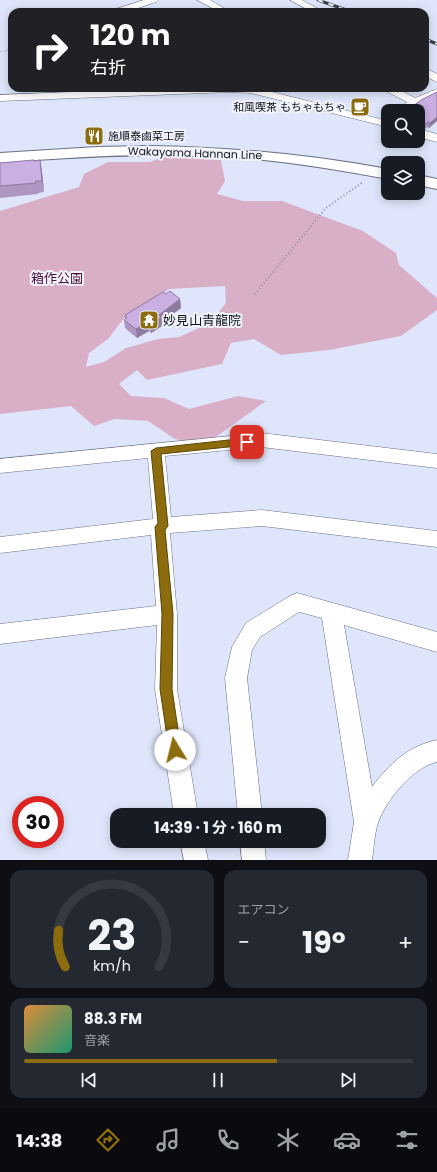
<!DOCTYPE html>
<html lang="ja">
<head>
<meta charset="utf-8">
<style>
	body { margin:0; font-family:Poppins,"Noto Sans JP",sans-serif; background:#242831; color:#f1f3f6; height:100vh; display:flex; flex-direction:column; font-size:15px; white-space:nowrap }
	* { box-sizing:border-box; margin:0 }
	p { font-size:13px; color:#9ea1a6 }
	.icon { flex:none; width:22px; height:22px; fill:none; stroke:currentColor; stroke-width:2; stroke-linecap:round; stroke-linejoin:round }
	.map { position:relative; height:860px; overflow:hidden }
	.details { display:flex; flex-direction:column; gap:10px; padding:10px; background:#0d0f14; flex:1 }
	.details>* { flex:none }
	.top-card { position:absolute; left:8px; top:8px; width:421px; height:84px; border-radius:12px; box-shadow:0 2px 10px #0003; background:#202124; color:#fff; overflow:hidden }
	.buttons { position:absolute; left:381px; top:104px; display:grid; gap:8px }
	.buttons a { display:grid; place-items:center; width:44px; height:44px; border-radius:8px; background:#171b24; box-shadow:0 2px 10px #0003; font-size:20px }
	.speed { position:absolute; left:12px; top:796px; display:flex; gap:8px; font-size:20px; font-weight:700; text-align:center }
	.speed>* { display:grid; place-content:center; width:52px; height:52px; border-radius:50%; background:#171b24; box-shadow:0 2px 10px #0003; line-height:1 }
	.speed .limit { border:6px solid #d22; background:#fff; color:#111 }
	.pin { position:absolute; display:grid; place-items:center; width:34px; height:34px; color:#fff; margin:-17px; border-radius:8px; box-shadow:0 2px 6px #0006 }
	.me { position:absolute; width:44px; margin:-22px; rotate:351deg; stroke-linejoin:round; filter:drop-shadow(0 0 3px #0008) }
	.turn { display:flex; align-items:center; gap:14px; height:84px; padding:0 16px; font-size:18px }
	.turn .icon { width:52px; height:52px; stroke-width:2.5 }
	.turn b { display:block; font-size:28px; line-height:34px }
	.big { font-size:30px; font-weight:700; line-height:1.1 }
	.details .widget { flex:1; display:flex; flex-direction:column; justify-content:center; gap:6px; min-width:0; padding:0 14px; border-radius:12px; background:#242831 }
	.details .dial { align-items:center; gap:0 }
	.dial svg { height:104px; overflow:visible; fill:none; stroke:#363941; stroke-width:7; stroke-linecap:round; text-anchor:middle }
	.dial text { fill:#f1f3f6; stroke:none }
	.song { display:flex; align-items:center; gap:12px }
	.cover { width:48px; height:48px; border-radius:6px; background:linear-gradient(135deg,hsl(30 70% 55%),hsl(160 70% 35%)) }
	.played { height:4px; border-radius:2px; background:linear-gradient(90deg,#8c6c0d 65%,#363941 65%) }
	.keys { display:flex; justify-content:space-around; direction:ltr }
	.heat { display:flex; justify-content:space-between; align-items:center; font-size:22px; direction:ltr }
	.details .tiles { flex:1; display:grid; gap:10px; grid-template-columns:1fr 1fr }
	.widget:last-child { grid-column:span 2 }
	.trip { position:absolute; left:110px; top:808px; width:216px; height:40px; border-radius:12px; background:#171b24; box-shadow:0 2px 10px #0003; font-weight:700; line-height:40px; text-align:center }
	.tab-bar { display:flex; height:64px; justify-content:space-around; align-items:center; background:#090b0e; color:#9ea1a6 }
	.tab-bar .icon { width:28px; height:28px }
	.tab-bar .current { color:#8c6c0d }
	.tab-bar b { font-size:18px; color:#f1f3f6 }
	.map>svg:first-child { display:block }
</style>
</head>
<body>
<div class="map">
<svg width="437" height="860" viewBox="0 0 437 860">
	<rect width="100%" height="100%" fill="#dfe6fb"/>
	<path fill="#d9afc8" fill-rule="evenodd" d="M165,156l56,4 4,21 -8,13 26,7h39l81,30 33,22 3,12 38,33v12l-36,26 -72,14 -48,5 -27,-16 -23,4 -9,21 -75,16 -10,-10 -18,14 12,12 33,2 25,11 49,-13 28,5 -63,45 -28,-7 -27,-18 -33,-2 -21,7 -23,-20 -71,8v-203l79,-24 5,-13 24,-12h42zM225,286l1,17 -16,20 -31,14 -21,2 -32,9 -22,14 -18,5 3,-14 19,-14 17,-22 25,-13 19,-15z"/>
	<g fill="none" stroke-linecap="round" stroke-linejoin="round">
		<defs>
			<g id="minor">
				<polygon points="144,0 158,0 156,2 126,12 111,12 113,10"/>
				<polygon points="197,0 210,0 224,8 219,11 216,10"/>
				<polygon points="290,0 302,0 324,12 312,12"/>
				<polygon points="425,68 437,74 437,82 425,76"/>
				<polygon points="171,88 256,88 388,121 388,127 251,93 230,92 0,101 0,95"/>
				<polygon points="383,88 396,88 415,98 437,89 437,96 419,104 410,111 397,111 407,102 384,90"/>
				<polygon points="418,129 437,134 437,142 418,137"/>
				<polygon points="261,433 437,454 437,468 261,447 165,456 171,517 262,510 437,531 437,547 262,526 170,533 177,614 177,689 198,815 174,815 155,689 157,625 0,644 0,624 156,606 151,535 0,553 0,537 153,519 148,458 0,473 0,459"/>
				<path d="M297,593l140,39v20l-93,-27 28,162c17,-23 36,-41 65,-47v22c-24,5 -51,38 -59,61 -4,12 -4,25 -6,37h-24l6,-38 -32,-204 -23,-6 -39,25 -8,13 -5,28 15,137h-24l-13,-137 7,-31 14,-24 44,-27z"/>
				<polygon points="180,841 204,841 208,860 184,860"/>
				<polygon points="240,841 264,841 266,860 242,860"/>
			</g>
			<g id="major">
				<path d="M146,146c82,1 161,8 242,23v10c-48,-9 -96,-17 -145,-21 -81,-6 -162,-2 -243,5v-10l97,-6z"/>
				<polygon points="418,175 437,179 437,189 418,185"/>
			</g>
		</defs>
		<use href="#minor" stroke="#6b7184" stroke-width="1"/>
		<use href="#major" stroke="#6b7184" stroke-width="2"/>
		<polyline stroke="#878c9c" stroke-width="1.5" stroke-dasharray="0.5 2" stroke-linecap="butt" points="0,52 12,49"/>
		<polyline stroke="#878c9c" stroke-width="2" stroke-dasharray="1 2.5" stroke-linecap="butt" points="255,294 326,208 363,182"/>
		<use href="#minor" fill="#fff" fill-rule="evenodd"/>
		<use href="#major" fill="#fff" fill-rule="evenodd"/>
		<defs>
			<g id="rail">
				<polyline points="318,0 352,12"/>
				<polyline points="425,39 437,44"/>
			</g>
		</defs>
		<use href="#rail" stroke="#3c3f4a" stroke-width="3"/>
		<use href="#rail" stroke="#f1f3fc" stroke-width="2" stroke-dasharray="5.5" stroke-linecap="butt"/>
	</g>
	<g fill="#ae96c3">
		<polygon points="437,92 437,121 429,128 427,127 425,129 418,128 418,111 412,107"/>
		<polygon points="40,160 42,172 44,192 38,193 38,194 0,198 0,163"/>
		<polygon points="166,294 180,299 181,308 162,322 162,326 151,333 149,331 137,338 125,328 124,320 125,319 125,315"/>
	</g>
	<g fill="#8d7a9f">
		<polygon points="437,117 437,121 429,128 430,123"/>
		<polygon points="40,160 42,172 44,192 42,181"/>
		<polygon points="180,299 181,308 162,322 162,326 151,333 151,324 159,315"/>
		<polygon points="148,322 149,331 137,338 136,329"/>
	</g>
	<g fill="#caafe3" stroke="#8d7a9f">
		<polygon points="437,92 437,117 430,123 428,122 426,124 419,123 418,125 418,111 404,111 408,108 412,107 421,100"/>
		<polygon points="34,160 34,161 40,160 42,181 35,181 36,183 0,186 0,163"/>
		<polygon points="170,291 180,299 159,315 161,317 151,324 148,322 136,329 124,320 127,317 125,315 163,292 166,294"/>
	</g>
	<polygon fill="#8c6c0d" stroke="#5b4608" points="247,438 251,442 247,445 161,454 168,526 165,530 173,614 172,689 181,750 179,754 175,756 170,754 169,750 160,689 162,614 155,527 158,523 151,451 156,448"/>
	<defs>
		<symbol id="cafe-square" viewBox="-11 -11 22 22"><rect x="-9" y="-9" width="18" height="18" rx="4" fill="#8c6c0d" stroke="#f1f3fc"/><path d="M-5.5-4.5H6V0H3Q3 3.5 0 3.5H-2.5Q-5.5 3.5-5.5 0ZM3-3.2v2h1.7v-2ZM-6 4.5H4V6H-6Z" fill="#fff"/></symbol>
		<symbol id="restaurant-square" viewBox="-11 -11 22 22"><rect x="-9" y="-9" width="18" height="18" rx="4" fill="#8c6c0d" stroke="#f1f3fc"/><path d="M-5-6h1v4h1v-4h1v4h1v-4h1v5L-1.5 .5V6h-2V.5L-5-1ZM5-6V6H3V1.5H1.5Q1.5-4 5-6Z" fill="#fff"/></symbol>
		<symbol id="temple-square" viewBox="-11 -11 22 22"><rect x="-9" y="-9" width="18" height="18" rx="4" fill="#8c6c0d" stroke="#f1f3fc"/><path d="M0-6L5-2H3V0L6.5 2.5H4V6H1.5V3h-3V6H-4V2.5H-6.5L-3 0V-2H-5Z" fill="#fff"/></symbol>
	</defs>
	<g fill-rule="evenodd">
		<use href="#cafe-square" x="349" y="96" width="22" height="22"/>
		<use href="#restaurant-square" x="83" y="125" width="22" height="22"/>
		<use href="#temple-square" x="138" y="309" width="22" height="22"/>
	</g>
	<g text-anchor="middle" stroke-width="4" stroke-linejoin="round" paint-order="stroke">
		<g font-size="11" fill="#10121a" stroke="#f1f3fc" text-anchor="end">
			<text x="346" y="111">和風喫茶 もちゃもちゃ</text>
			<text x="108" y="140" text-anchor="start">施順泰鹵菜工房</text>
		</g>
		<g font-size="11" fill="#10121a" stroke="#f1f3fc">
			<text transform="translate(195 153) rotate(2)" y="4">Wakayama Hannan Line</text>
		</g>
		<g font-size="13" fill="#50103c" stroke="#f1f3fc">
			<text x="57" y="283">箱作公園</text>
		</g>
		<g font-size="13" fill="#10121a" stroke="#f1f3fc" text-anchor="start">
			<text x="163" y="325">妙見山青龍院</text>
		</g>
	</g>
</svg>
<div class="buttons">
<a><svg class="icon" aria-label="search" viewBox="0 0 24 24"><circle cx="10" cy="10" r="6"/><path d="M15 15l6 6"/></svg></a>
<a><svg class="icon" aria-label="layers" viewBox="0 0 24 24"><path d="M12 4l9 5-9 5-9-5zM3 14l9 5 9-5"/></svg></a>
</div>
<div class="speed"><div class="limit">30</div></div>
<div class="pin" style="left:247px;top:442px;background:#d93025"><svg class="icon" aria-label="arrive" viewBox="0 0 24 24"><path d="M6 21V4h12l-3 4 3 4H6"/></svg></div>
<svg class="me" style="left:175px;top:750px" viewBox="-20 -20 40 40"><circle r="19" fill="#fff"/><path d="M0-13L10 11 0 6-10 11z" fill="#8c6c0d"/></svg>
<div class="trip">14:39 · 1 分 · 160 m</div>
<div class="top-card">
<div class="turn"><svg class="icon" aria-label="right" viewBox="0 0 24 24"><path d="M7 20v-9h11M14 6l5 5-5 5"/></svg><div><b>120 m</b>右折</div></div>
</div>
</div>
<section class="details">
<div class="tiles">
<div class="widget dial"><svg viewBox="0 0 100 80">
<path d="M14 69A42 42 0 1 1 86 69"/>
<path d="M14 69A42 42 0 0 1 9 41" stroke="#8c6c0d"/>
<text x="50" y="56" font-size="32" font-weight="700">23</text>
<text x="50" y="72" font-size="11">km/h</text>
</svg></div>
<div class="widget"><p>エアコン</p>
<div class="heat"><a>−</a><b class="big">19°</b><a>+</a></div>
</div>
<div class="widget">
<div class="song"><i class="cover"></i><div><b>88.3 FM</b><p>音楽</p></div></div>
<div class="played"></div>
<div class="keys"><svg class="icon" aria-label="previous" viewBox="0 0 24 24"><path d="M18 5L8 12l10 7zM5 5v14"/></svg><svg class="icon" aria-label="pause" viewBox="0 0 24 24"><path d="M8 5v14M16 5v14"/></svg><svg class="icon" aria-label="next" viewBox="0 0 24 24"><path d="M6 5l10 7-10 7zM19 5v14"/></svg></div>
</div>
</div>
</section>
<nav class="tab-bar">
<b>14:38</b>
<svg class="icon current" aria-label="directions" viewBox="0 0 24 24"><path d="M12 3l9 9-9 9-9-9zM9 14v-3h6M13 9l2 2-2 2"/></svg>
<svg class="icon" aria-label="music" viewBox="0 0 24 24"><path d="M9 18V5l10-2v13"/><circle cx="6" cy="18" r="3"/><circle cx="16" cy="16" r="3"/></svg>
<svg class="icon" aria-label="phone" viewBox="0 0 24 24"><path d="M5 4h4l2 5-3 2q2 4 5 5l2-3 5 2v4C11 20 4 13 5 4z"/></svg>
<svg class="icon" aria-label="climate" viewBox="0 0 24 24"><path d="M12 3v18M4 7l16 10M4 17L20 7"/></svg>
<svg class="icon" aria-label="car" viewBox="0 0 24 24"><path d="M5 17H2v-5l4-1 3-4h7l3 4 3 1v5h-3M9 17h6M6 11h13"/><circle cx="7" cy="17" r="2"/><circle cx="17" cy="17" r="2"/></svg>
<svg class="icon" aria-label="filters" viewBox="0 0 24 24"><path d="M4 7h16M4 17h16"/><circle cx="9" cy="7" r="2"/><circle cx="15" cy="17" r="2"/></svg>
</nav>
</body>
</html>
